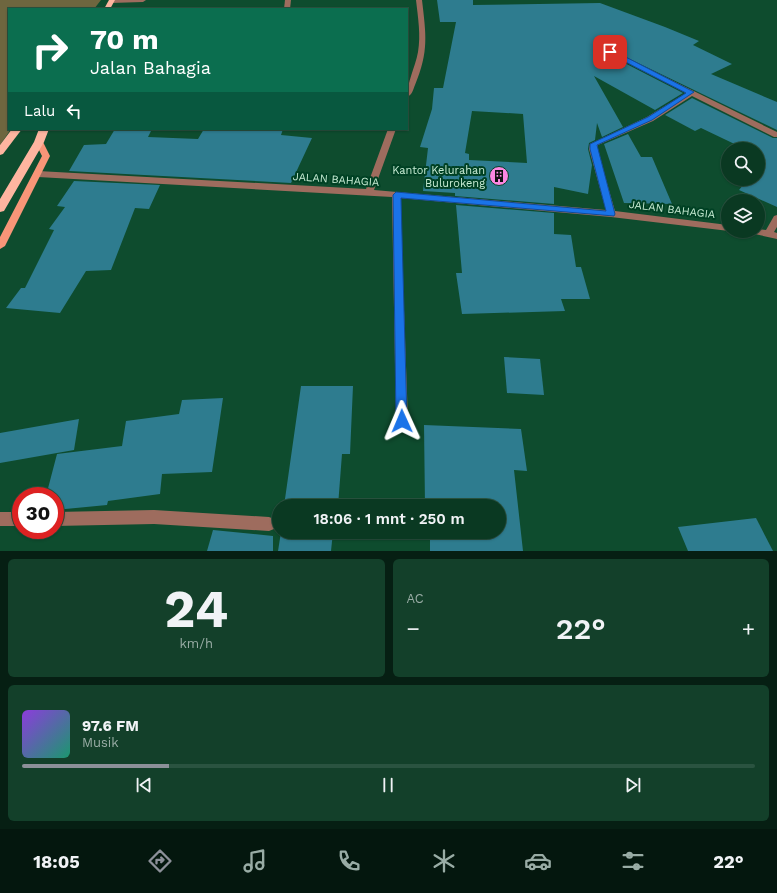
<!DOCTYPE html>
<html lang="id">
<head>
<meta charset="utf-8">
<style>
	body { margin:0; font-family:"Work Sans",sans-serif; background:#13402a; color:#f1f3f6; height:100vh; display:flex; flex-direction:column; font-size:15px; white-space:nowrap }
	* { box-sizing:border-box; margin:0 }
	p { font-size:13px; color:#99aca5 }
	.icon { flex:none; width:22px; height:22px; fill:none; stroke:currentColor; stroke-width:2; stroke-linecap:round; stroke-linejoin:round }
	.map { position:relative; height:551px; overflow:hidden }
	.drawer { display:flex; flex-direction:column; gap:8px; padding:8px; background:#061f13; flex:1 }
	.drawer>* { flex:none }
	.banner { position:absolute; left:8px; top:8px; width:400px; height:122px; border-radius:0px; box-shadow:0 1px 3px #0004,0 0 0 1px #2a5340; background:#0b6e4f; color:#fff; overflow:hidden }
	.tools { position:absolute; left:721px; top:142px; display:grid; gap:8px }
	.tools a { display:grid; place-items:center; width:44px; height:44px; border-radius:50%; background:#0a3922; box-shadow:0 1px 3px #0004,0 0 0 1px #2a5340; font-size:20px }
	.speed { position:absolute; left:12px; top:487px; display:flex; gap:8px; font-size:20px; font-weight:700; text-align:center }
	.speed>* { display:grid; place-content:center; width:52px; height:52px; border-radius:50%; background:#0a3922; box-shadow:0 1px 3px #0004,0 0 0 1px #2a5340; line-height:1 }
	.speed .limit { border:6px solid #d22; background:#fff; color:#111 }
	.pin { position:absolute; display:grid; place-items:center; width:34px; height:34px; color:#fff; margin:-17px; border-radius:8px; box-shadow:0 2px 6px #0006 }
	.me { position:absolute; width:44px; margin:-22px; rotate:359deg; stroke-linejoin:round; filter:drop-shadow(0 0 3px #0008) }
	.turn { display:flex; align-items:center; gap:14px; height:84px; padding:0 16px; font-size:18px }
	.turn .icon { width:52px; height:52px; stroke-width:2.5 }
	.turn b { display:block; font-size:28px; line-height:34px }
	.then { display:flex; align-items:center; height:38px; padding:0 16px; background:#0003; gap:8px; font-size:15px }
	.big { font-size:30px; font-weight:600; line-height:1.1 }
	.drawer .widget { flex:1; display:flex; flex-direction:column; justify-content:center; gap:6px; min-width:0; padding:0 14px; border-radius:6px; background:#13402a }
	.drawer .dial { align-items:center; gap:0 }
	.dial b { font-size:52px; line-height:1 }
	.song { display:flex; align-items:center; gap:12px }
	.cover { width:48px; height:48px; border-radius:6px; background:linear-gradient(135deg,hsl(270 70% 55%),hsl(160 70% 35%)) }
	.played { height:4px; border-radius:2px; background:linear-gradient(90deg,#8c9099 20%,#2a5340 20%) }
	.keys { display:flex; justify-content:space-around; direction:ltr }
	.heat { display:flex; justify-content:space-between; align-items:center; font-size:22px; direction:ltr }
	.drawer .tiles { flex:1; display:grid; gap:8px; grid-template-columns:1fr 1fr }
	.widget:last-child { grid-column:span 2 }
	.trip { position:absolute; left:272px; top:499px; width:234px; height:40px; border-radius:20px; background:#0a3922; box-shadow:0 1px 3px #0004,0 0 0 1px #2a5340; font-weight:600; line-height:40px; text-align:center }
	.dock { display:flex; height:64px; justify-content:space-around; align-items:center; background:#04170e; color:#99aca5 }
	.dock .icon { width:28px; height:28px }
	.dock .selected { color:#8c9099 }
	.dock b { font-size:18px; color:#f1f3f6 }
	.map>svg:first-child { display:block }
</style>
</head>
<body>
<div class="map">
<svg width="777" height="551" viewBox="0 0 777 551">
	<rect width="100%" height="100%" fill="#0e4c2e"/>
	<polygon fill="#6e663f" points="0,0 101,0 94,9 9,9 9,129 11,129 0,145"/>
	<g fill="#2e7c8f" fill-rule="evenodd">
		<path d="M437,0h36v5l127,-2 65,24 34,14 -6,4 39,19 -21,10 66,28v28l-168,-81 -3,2 1,3 76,39 -28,17 -61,-34 29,51 -21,10 -5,-14 -2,17 -6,3 -1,6 4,16 -4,29 -34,-7v17l-99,-8v-3l-32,-2 5,-43 -8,-1 12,-38 2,-21h9l13,-66h-16zM472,111l51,3 4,49 -58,-3v-6l-4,-1z"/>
		<polygon points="692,98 773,138 777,138 777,207 739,190 748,179 758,179 758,167 765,159 758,156 758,149 745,149 701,128 695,131 665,115"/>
		<polygon points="115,129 152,129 148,137 198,139 204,129 283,129 281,135 312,138 291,183 69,171 84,145 106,144"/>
		<polygon points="628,134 641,157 652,157 672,204 624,203 604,144"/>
		<polygon points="74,181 160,185 149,209 135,208 111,270 86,271 60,313 6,308 21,288 25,288 54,230 49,229 65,207 57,206"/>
		<polygon points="456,205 554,213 554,234 571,235 576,267 581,267 590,299 561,299 565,311 462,314 456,273 462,273"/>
		<polygon points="504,357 540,359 544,395 507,393"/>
		<polygon points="301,386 353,386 350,454 342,454 338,506 284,506"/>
		<polygon points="223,398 212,472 162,474 160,494 108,501 107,505 55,510 55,496 46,496 57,454 122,446 126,421 179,414 182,400"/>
		<polygon points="79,419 74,450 0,463 0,433"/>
		<polygon points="424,425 521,429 527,471 514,470 523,551 430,551 430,532 499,532 499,506 425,506"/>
		<polygon points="756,518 773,551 688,551 678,527"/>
		<polygon points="213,530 273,536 273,551 207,551"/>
		<polygon points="281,532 333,532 331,551 278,551"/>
	</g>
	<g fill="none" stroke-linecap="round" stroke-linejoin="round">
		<g fill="#9e6c5e" fill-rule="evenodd">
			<polygon points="109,0 146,0 143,2 111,3 109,2"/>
			<polygon points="285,0 291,0 290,9 284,9"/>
			<path d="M416,0h6c4,35 7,51 -7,85 -2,5 -3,10 -8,12 0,-15 8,-29 11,-45 3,-17 0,-34 -2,-52z"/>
			<polygon points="610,50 777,132 777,137 774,137 692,96 653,121 598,145 597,149 615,211 728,225 729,231 611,217 400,198 408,421 406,425 402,427 398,425 396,421 392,197 38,177 34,174 38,171 366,189 388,129 396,129 374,190 606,210 589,149 590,144 647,117 686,93 608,53 608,51"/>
			<polygon points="777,215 777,227 774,232 777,233 777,239 750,233 748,231 758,231 758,229 766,230 774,216"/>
			<polygon points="154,510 269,517 274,519 276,524 274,529 269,531 154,524 55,526 55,512"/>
			<rect x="0" y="512" width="21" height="14"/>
		</g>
		<polygon fill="#f89578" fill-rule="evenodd" points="36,140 42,140 50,156 5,246 0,249 0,237 42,156 35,142"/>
		<g fill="#feb5a0" fill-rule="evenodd">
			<polygon points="109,0 115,0 110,9 104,9"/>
			<polygon points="12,129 22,129 3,154 0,155 0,145"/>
			<polygon points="39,129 49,129 44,142 4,211 0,212 0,199 34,142"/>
		</g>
	</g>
	<polygon fill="#1a73e8" stroke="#114b97" points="608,50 612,50 694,92 652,120 597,145 615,214 614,216 401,198 407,421 406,424 402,426 398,424 396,421 393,195 396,192 606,211 590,149 590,144 648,117 686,93 608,53"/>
	<defs>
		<symbol id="building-disc" viewBox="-11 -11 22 22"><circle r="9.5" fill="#fd86e1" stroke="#004124"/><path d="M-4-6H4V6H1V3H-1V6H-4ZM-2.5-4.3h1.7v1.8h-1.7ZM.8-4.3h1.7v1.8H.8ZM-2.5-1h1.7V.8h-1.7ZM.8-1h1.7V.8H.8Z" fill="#111"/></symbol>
	</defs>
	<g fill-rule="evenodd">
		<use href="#building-disc" x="488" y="165" width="22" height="22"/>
	</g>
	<g text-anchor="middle" stroke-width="4" stroke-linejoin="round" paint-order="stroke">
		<g font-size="11" fill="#c7ecd4" stroke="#004124" text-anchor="end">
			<text x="485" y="174">Kantor Kelurahan<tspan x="485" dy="13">Bulurokeng</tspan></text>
		</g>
		<g font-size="11" fill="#c7ecd4" stroke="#004124">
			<text transform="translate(336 179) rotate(4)" y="4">JALAN BAHAGIA</text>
			<text transform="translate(672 209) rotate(7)" y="4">JALAN BAHAGIA</text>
		</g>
	</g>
</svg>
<div class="tools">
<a><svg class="icon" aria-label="search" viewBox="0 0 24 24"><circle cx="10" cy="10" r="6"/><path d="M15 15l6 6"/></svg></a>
<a><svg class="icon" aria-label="layers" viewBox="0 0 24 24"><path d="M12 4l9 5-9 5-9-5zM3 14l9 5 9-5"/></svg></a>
</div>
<div class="speed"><div class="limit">30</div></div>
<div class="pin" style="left:610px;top:52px;background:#d93025"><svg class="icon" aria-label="arrive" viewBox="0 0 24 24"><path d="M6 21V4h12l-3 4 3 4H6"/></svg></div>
<svg class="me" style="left:402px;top:421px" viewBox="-20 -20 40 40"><path d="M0-17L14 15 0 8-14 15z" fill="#1a73e8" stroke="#fff" stroke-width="4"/></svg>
<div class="trip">18:06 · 1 mnt · 250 m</div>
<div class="banner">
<div class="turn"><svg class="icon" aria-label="right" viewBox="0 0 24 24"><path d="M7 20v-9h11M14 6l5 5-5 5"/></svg><div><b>70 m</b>Jalan Bahagia</div></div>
<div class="then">Lalu<svg class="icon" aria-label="left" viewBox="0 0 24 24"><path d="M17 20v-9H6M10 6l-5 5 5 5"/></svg></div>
</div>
</div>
<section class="drawer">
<div class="tiles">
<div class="widget dial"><b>24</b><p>km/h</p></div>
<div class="widget"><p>AC</p>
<div class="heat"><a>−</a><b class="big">22°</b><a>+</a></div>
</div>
<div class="widget">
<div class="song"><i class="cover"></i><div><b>97.6 FM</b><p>Musik</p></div></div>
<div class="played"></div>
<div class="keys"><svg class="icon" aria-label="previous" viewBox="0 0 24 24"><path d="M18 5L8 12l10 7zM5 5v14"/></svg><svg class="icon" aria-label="pause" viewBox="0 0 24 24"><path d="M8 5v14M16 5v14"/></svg><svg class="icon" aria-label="next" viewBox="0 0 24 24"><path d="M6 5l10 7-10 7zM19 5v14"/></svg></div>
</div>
</div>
</section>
<nav class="dock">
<b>18:05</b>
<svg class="icon selected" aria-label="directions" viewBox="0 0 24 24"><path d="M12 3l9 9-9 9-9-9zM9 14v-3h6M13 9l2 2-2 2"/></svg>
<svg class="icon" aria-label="music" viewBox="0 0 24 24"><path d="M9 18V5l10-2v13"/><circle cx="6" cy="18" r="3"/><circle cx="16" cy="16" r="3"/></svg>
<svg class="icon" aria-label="phone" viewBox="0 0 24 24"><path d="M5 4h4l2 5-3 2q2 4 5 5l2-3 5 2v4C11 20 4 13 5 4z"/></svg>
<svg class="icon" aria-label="climate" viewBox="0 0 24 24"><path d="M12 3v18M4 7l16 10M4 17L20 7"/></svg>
<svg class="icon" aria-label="car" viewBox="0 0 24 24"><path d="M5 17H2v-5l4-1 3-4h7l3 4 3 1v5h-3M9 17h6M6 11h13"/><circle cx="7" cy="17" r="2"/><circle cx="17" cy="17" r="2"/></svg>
<svg class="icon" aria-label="filters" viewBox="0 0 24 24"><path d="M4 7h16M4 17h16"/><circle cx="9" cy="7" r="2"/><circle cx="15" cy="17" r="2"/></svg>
<b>22°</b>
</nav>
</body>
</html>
